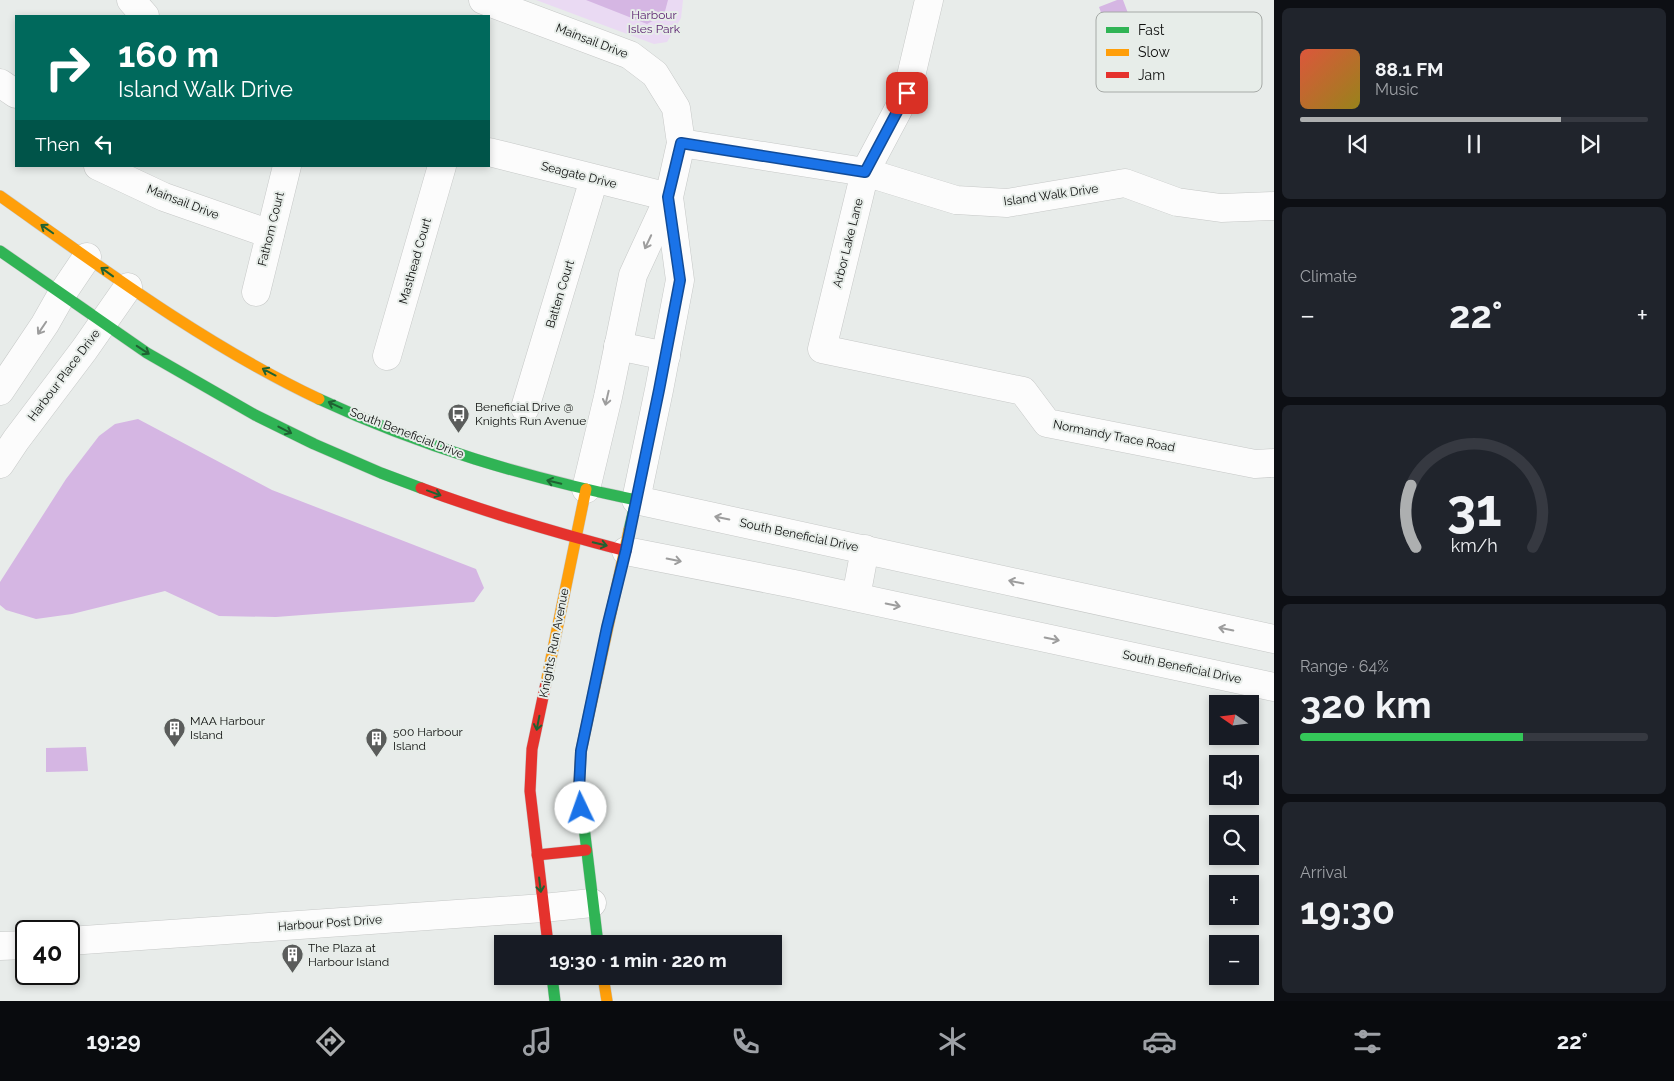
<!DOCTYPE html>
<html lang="en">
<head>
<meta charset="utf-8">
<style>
	body { margin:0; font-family:Raleway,sans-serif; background:#20242c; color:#f1f3f6; height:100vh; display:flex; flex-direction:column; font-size:19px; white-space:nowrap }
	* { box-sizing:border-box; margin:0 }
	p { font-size:16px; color:#9ea1a6 }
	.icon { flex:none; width:28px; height:28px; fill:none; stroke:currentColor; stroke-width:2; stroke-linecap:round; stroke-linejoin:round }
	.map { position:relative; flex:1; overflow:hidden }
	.sheet { display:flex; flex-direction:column; gap:8px; padding:8px; background:#0d0f14; width:400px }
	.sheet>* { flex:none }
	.guide { position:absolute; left:15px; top:15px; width:475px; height:152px; border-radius:0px; box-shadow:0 2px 8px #0003; background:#00695c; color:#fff; overflow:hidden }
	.needle { width:32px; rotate:284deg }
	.tools { position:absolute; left:1209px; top:695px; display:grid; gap:10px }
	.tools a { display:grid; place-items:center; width:50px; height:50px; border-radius:0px; background:#171b24; box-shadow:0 2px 8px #0003; font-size:25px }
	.speed { position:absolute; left:15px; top:920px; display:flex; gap:10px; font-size:25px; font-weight:700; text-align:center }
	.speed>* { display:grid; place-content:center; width:65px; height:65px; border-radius:50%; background:#171b24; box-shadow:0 2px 8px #0003; line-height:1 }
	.speed .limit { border:2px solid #111; border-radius:8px; background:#fff; color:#111 }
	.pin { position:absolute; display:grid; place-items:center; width:42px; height:42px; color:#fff; margin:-21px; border-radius:10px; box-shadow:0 2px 8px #0006 }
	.me { position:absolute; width:55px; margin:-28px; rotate:357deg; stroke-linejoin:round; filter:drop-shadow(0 0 4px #0008) }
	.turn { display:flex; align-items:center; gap:18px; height:105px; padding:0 20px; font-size:22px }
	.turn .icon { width:65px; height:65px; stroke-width:2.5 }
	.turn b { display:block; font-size:35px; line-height:42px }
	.then { display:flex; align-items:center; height:48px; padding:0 20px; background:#0003; gap:10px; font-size:19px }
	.big { font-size:38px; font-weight:700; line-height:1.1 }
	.sheet .card { flex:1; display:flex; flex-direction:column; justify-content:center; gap:8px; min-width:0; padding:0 18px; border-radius:8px; background:#20242c }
	.sheet .dial { align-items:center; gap:0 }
	.dial svg { height:130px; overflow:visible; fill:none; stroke:#363941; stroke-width:7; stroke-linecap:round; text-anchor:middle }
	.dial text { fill:#f1f3f6; stroke:none }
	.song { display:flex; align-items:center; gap:15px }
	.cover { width:60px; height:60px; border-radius:8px; background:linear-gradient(135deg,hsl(10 70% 55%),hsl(50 70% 35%)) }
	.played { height:5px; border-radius:2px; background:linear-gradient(90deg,#adafb0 75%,#363941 75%) }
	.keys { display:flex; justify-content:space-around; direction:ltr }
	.heat { display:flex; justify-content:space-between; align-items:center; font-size:28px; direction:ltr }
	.charge { height:8px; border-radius:4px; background:linear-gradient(90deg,#34c759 64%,#363941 0) }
	.trip { position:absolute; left:494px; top:935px; width:288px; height:50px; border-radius:0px; background:#171b24; box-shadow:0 2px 8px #0003; font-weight:700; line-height:50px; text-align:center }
	.menu { display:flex; height:80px; justify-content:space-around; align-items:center; background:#090b0e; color:#9ea1a6 }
	.menu .icon { width:35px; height:35px }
	.menu .active { color:#adafb0 }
	.menu b { font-size:22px; color:#f1f3f6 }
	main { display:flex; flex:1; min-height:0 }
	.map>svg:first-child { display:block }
</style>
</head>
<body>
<main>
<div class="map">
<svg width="1274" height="1001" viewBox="0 0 1274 1001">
	<rect width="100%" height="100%" fill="#e8ecea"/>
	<polygon fill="#eadaf3" points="536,0 683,0 681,18 667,42 654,44"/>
	<g fill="#d5b6e3">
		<polygon points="586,0 668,0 664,15 647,24"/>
		<polygon points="1117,0 1123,0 1137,37 1143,35 1151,57 1139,76 1118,83 1107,76 1101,62 1112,58 1110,53 1119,49 1112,31 1108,32 1099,7"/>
		<polygon points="138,419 272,490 476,569 484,588 474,602 276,617 219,616 165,591 72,614 36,619 6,610 0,605 0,582 66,479 99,436 115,424"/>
		<polygon points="86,747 88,771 46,772 46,748"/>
	</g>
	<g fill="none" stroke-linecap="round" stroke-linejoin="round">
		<defs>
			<g id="street">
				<polyline points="131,0 145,16"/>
				<polyline points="483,0 630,55 655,74 676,108 681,143 669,197 633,275 608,397 586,489"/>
				<polyline points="929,0 907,93 865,172 822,349 1023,391 1047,423 1255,464 1274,463"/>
				<polyline points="0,83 16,94"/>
				<polyline points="681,143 865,172 956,200 1007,203 1125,183 1177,202 1221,208 1274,206"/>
				<polyline points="489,152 669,197"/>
				<polyline points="98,166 164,197 270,234"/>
				<polyline points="669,197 680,280 659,390 636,500 1274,639"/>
				<polyline points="256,292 287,166"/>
				<polyline points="618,346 666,356"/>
				<polyline points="387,356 442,166"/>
				<polyline points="0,391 45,324 62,294 87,257"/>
				<polyline points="525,408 594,179"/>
				<polyline points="0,464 16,440 84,350 128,287"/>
				<polyline points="626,551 794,584 1274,687"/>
				<polyline points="856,597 865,549"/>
				<polyline points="69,941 543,908 592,903"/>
				<polyline points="0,946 26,945"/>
			</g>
			<g id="fast">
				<polyline points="0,251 147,353 255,415 314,444 381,473 421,488"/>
				<path d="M319,399c103,48 206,78 317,101l-7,30"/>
				<polyline points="579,785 598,944"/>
				<polyline points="552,976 555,1001"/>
			</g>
			<g id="slow">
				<path d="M0,196c103,73 205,149 319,203"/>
				<polyline points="546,683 586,489"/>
				<polyline points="579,785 581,751 629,530"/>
				<polyline points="603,976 607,1001"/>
			</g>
			<g id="jam">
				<path d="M421,488c67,25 136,45 205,63"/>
				<polyline points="546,683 532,749 530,791 548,944"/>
				<polyline points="537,855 586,850"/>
			</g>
		</defs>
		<use href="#street" stroke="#c6c8c7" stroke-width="29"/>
		<use href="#fast" stroke="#c6c8c7" stroke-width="12"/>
		<use href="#slow" stroke="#c6c8c7" stroke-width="12"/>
		<use href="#jam" stroke="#c6c8c7" stroke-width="12"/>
		<use href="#street" stroke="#fcfcfc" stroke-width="28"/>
		<use href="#fast" stroke="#30b455" stroke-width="11"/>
		<use href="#slow" stroke="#ff9f0a" stroke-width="11"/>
		<use href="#jam" stroke="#e5322d" stroke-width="11"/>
	</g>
	<defs><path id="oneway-shaft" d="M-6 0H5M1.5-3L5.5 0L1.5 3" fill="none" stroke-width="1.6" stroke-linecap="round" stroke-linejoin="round" transform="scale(1.25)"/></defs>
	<g stroke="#1f6232">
		<use href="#oneway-shaft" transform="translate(47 229) rotate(-145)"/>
		<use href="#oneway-shaft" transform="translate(107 272) rotate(-144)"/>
		<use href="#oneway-shaft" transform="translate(143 350) rotate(33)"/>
		<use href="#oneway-shaft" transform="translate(269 372) rotate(-152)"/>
		<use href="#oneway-shaft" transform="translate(335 405) rotate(-155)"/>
		<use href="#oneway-shaft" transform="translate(285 430) rotate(27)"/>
		<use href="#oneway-shaft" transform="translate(554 482) rotate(-167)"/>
		<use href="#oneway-shaft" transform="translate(434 493) rotate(20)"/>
		<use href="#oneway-shaft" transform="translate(600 544) rotate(14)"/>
		<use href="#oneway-shaft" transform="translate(538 723) rotate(101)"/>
		<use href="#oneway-shaft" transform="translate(540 885) rotate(83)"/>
	</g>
	<g stroke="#9d9d9d">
		<use href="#oneway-shaft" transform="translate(648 242) rotate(115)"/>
		<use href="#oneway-shaft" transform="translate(42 328) rotate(124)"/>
		<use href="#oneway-shaft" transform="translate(607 398) rotate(103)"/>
		<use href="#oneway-shaft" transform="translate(722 518) rotate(-168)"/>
		<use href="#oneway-shaft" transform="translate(674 560) rotate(11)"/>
		<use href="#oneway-shaft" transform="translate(1016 582) rotate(-168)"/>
		<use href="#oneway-shaft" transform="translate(893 605) rotate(12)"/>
		<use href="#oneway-shaft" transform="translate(1226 629) rotate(-168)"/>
		<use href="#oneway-shaft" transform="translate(1052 639) rotate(12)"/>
	</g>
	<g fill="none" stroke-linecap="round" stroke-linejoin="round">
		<defs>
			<polyline id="route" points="581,808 579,790 581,751 607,627 626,550 659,390 680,280 668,197 681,143 865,172 907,93"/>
		</defs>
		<use href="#route" stroke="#114b97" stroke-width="12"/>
		<use href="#route" stroke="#1a73e8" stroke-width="9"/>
	</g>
	<defs>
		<symbol id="bus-pin" viewBox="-11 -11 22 30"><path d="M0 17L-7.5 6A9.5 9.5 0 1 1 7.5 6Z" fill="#5a5c5b" stroke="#e7ede9"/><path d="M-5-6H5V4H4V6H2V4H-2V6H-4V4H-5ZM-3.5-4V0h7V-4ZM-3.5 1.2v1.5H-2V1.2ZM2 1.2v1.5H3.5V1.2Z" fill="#fff"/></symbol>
		<symbol id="building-pin" viewBox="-11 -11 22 30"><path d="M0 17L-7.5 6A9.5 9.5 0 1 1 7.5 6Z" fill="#5a5c5b" stroke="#e7ede9"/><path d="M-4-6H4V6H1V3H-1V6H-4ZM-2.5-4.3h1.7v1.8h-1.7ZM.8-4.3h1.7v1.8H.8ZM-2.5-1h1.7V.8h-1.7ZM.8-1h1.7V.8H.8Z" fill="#fff"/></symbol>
	</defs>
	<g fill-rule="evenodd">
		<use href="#bus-pin" x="446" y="402" width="25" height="34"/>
		<use href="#building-pin" x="162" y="716" width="25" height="34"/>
		<use href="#building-pin" x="364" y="726" width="25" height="34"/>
		<use href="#building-pin" x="280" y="942" width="25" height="34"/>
	</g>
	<g text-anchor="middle" stroke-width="4" stroke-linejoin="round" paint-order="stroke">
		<g font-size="12" fill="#5b2370" stroke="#e7ede9">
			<text x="654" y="19">Harbour<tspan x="654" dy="14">Isles Park</tspan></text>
		</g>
		<g font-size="12" fill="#0e0f0e" stroke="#e7ede9">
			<text transform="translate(592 41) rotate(21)" y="4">Mainsail Drive</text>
			<text transform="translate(579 175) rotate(14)" y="4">Seagate Drive</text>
			<text transform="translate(1051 195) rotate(-8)" y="4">Island Walk Drive</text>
			<text transform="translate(183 202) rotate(21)" y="4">Mainsail Drive</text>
			<text transform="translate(271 229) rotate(-76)" y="4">Fathom Court</text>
			<text transform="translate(848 243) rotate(-76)" y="4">Arbor Lake Lane</text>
			<text transform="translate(415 261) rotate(-74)" y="4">Masthead Court</text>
			<text transform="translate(560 294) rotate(-73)" y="4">Batten Court</text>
			<text transform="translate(64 375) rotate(-53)" y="4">Harbour Place Drive</text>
			<text transform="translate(407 433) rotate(21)" y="4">South Beneficial Drive</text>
			<text transform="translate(1114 436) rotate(11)" y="4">Normandy Trace Road</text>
			<text transform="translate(799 535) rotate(12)" y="4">South Beneficial Drive</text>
			<text transform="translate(554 643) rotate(-79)" y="4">Knights Run Avenue</text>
			<text transform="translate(1182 667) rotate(12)" y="4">South Beneficial Drive</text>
			<text transform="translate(330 923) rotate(-4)" y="4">Harbour Post Drive</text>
		</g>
		<g font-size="12" fill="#0e0f0e" stroke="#e7ede9" text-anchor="start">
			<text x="475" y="411">Beneficial Drive @<tspan x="475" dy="14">Knights Run Avenue</tspan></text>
			<text x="190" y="725">MAA Harbour<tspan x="190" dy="14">Island</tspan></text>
			<text x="393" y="736">500 Harbour<tspan x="393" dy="14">Island</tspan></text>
			<text x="308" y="952">The Plaza at<tspan x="308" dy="14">Harbour Island</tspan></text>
		</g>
	</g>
	<rect x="1096" y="12" width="166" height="80" rx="8" fill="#e7ede9" stroke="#a6aaa7" stroke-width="1"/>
	<rect x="1106" y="27" width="23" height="6" fill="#30b455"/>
	<rect x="1106" y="49" width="23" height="7" fill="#ff9f0a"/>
	<rect x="1106" y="72" width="23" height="6" fill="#e5322d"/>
	<g font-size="14" fill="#0e0f0e">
		<text x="1138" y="35">Fast</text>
		<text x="1138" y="57">Slow</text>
		<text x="1138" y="80">Jam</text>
	</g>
</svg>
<div class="tools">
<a><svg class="needle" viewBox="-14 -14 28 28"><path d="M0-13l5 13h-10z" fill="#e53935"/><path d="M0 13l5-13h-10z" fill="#9ea1a6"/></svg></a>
<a><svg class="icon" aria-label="sound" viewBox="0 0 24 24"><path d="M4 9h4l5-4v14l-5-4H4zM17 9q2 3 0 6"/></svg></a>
<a><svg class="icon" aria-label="search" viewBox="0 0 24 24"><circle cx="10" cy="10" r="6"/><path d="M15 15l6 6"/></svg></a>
<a>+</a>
<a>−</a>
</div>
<div class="speed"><div class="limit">40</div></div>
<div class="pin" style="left:907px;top:93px;background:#d93025"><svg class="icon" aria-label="arrive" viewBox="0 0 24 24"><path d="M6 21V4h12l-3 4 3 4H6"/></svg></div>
<svg class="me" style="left:581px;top:808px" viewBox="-20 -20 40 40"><circle r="19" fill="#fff"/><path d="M0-13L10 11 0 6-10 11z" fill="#1a73e8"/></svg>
<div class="trip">19:30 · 1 min · 220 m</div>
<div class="guide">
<div class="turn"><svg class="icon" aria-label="right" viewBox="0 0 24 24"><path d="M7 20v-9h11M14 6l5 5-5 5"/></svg><div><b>160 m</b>Island Walk Drive</div></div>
<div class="then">Then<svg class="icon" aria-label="left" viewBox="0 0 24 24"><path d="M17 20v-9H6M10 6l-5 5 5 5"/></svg></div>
</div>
</div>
<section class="sheet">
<div class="card">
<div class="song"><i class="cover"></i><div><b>88.1 FM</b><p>Music</p></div></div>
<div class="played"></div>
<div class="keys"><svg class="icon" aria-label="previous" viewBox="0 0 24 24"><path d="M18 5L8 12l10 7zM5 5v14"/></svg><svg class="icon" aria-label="pause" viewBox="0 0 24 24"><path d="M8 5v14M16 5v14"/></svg><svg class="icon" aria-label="next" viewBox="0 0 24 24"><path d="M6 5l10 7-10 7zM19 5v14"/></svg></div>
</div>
<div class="card"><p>Climate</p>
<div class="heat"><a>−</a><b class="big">22°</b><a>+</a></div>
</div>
<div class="card dial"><svg viewBox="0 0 100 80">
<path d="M14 69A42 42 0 1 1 86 69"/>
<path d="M14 69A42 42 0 0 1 11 31" stroke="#adafb0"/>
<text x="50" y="56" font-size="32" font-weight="700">31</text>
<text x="50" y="72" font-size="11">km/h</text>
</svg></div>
<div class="card"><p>Range · 64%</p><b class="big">320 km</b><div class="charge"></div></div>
<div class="card"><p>Arrival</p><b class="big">19:30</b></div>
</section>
</main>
<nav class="menu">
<b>19:29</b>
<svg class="icon active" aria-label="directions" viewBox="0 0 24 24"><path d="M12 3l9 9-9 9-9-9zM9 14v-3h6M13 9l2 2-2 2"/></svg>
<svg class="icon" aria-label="music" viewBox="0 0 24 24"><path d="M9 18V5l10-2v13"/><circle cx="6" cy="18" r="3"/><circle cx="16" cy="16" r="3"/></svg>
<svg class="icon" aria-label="phone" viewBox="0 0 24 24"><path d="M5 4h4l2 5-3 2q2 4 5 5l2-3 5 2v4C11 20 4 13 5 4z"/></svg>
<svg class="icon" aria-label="climate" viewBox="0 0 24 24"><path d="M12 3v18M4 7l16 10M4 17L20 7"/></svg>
<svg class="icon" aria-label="car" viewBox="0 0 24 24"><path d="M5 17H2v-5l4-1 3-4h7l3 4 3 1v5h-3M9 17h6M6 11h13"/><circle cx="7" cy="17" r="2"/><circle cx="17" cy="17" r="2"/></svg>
<svg class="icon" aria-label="filters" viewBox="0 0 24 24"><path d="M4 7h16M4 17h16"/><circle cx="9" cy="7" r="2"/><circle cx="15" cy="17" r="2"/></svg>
<b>22°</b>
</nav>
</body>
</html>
